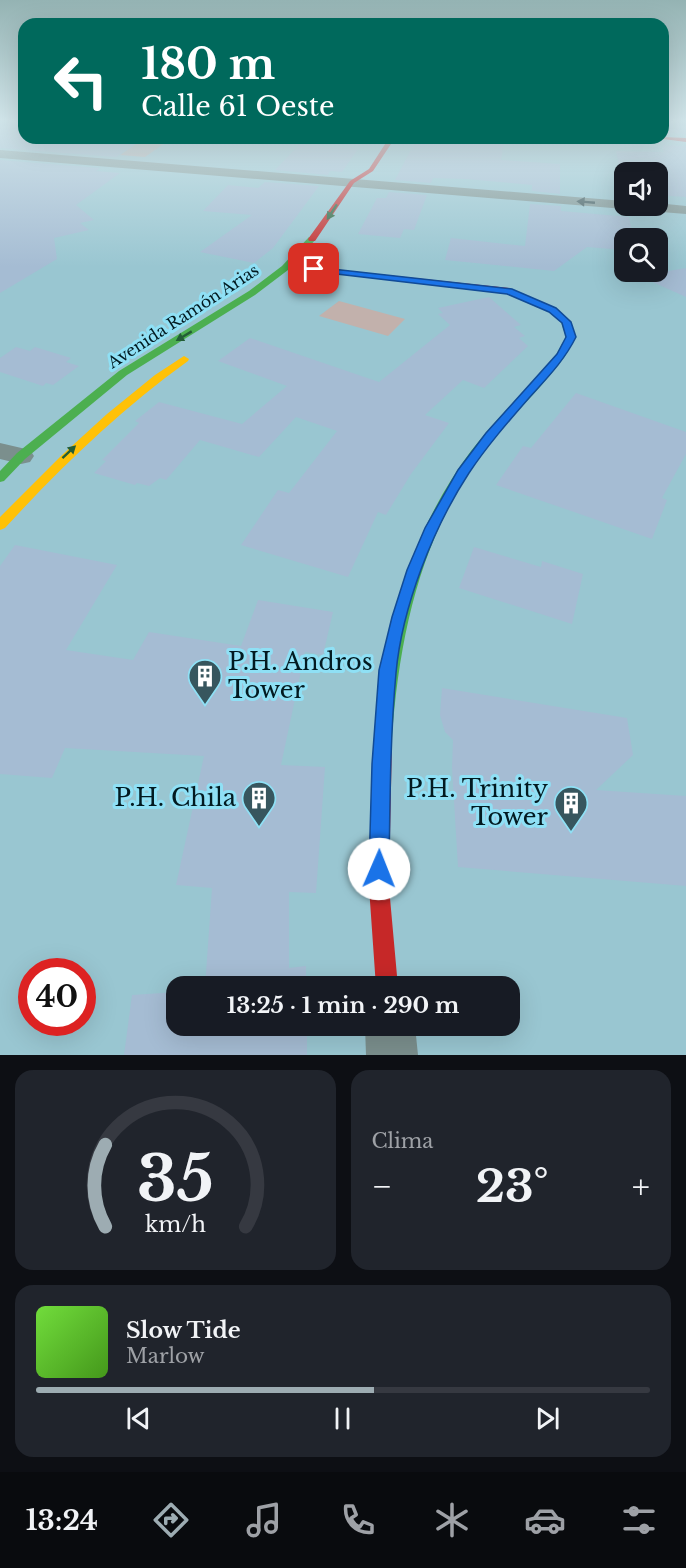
<!DOCTYPE html>
<html lang="es">
<head>
<meta charset="utf-8">
<style>
	body { margin:0; font-family:"Libre Baskerville",serif; background:#20242c; color:#f1f3f6; height:100vh; display:flex; flex-direction:column; font-size:22px; white-space:nowrap }
	* { box-sizing:border-box; margin:0 }
	p { font-size:20px; color:#9ea1a6 }
	.icon { flex:none; width:33px; height:33px; fill:none; stroke:currentColor; stroke-width:2; stroke-linecap:round; stroke-linejoin:round }
	.map { position:relative; height:1055px; overflow:hidden }
	.sheet { display:flex; flex-direction:column; gap:15px; padding:15px; background:#0d0f14; flex:1 }
	.sheet>* { flex:none }
	.hud { position:absolute; left:18px; top:18px; width:651px; height:126px; border-radius:18px; box-shadow:0 6px 24px #0002; background:#00695c; color:#fff; overflow:hidden }
	.tools { position:absolute; left:614px; top:162px; display:grid; gap:12px }
	.tools a { display:grid; place-items:center; width:54px; height:54px; border-radius:12px; background:#171b24; box-shadow:0 6px 24px #0002; font-size:30px }
	.speed { position:absolute; left:18px; top:958px; display:flex; gap:12px; font-size:30px; font-weight:700; text-align:center }
	.speed>* { display:grid; place-content:center; width:78px; height:78px; border-radius:50%; background:#171b24; box-shadow:0 6px 24px #0002; line-height:1 }
	.speed .limit { border:9px solid #d22; background:#fff; color:#111 }
	.pin { position:absolute; display:grid; place-items:center; width:51px; height:51px; color:#fff; margin:-26px; border-radius:12px; box-shadow:0 3px 9px #0006 }
	.me { position:absolute; width:66px; margin:-33px; rotate:1deg; stroke-linejoin:round; filter:drop-shadow(0 0 4px #0008) }
	.turn { display:flex; align-items:center; gap:21px; height:126px; padding:0 24px; font-size:27px }
	.turn .icon { width:78px; height:78px; stroke-width:2.5 }
	.turn b { display:block; font-size:42px; line-height:51px }
	.big { font-size:45px; font-weight:800; line-height:1.1 }
	.sheet .widget { flex:1; display:flex; flex-direction:column; justify-content:center; gap:9px; min-width:0; padding:0 21px; border-radius:18px; background:#20242c }
	.sheet .dial { align-items:center; gap:0 }
	.dial svg { height:156px; overflow:visible; fill:none; stroke:#363941; stroke-width:7; stroke-linecap:round; text-anchor:middle }
	.dial text { fill:#f1f3f6; stroke:none }
	.song { display:flex; align-items:center; gap:18px }
	.cover { width:72px; height:72px; border-radius:9px; background:linear-gradient(135deg,hsl(100 70% 55%),hsl(100 70% 35%)) }
	.played { height:6px; border-radius:3px; background:linear-gradient(90deg,#9dacb2 55%,#363941 55%) }
	.keys { display:flex; justify-content:space-around; direction:ltr }
	.heat { display:flex; justify-content:space-between; align-items:center; font-size:33px; direction:ltr }
	.sheet .tiles { flex:1; display:grid; gap:15px; grid-template-columns:1fr 1fr }
	.widget:last-child { grid-column:span 2 }
	.trip { position:absolute; left:166px; top:976px; width:354px; height:60px; border-radius:18px; background:#171b24; box-shadow:0 6px 24px #0002; font-weight:800; line-height:60px; text-align:center }
	.tab-bar { display:flex; height:96px; justify-content:space-around; align-items:center; background:#090b0e; color:#9ea1a6 }
	.tab-bar .icon { width:42px; height:42px }
	.tab-bar .active { color:#9dacb2 }
	.tab-bar b { font-size:27px; color:#f1f3f6 }
	.map>svg:first-child { display:block }
</style>
</head>
<body>
<div class="map">
<svg width="686" height="1055" viewBox="0 0 686 1055">
	<rect width="100%" height="100%" fill="#99c6d1"/>
	<g fill="#c2b1ac">
		<polygon points="145,138 172,138 145,157 120,155"/>
		<polygon points="339,301 405,319 388,336 319,316"/>
	</g>
	<g fill="#a5bcd3">
		<polygon points="663,119 686,119 686,134 663,132"/>
		<polygon points="0,123 24,125 24,138 145,138 116,157 0,148"/>
		<polygon points="417,138 504,142 501,160 560,164 560,194 532,191 532,185 466,179 433,178 431,183 395,180"/>
		<polygon points="299,145 358,149 342,172 330,171 328,175 275,170"/>
		<polygon points="663,145 686,146 686,197 657,195 657,172 624,172 624,189 616,151 663,152"/>
		<polygon points="0,160 100,168 96,171 120,173 76,205 94,220 80,223 89,230 54,238 57,259 0,293"/>
		<polygon points="265,182 319,186 273,248 254,263 200,252 252,215 203,211 228,185 258,188"/>
		<polygon points="389,192 427,195 414,230 404,229 400,238 358,234 377,198 386,198"/>
		<polygon points="530,204 561,206 561,211 629,217 633,238 624,238 624,250 587,247 554,271 445,260 451,238 525,246"/>
		<polygon points="686,268 686,297 639,276"/>
		<polygon points="489,297 521,325 514,327 525,336 519,338 528,346 484,388 463,380 425,415 449,423 411,474 386,515 378,512 348,577 241,545 278,490 289,493 337,431 296,417 259,457 200,440 166,480 160,478 149,486 137,483 135,485 94,473 106,461 102,460 139,423 135,421 159,402 242,424 287,386 218,361 250,338 379,382 450,325 438,314 443,313 438,308"/>
		<polygon points="16,347 30,351 35,347 71,358 66,362 79,366 53,385 46,383 43,386 0,372 0,358"/>
		<polygon points="576,393 686,432 686,454 662,498 667,500 652,539 496,485 523,446 531,448"/>
		<polygon points="15,545 117,565 66,650 133,660 149,632 241,646 258,600 333,612 323,655 305,652 281,765 325,767 316,893 289,892 289,968 306,966 306,987 205,987 212,888 176,885 204,756 65,748 52,778 0,774 0,566"/>
		<polygon points="474,547 541,567 542,561 583,574 572,624 459,588"/>
		<polygon points="442,688 627,718 633,755 596,790 686,796 686,886 458,867 452,768 453,740 445,732 440,715"/>
		<polygon points="177,992 177,1026 307,1026 307,1055 124,1055 132,995"/>
	</g>
	<g fill="none" stroke-linecap="round" stroke-linejoin="round">
		<g fill="#7b8f8d" fill-rule="evenodd">
			<polygon points="0,150 624,201 624,206 657,206 657,203 686,206 686,214 0,158"/>
			<polygon points="0,443 30,450 34,456 30,462 21,464 0,459"/>
			<polygon points="365,1026 415,1026 418,1055 366,1055"/>
		</g>
		<g fill="#4caf50" fill-rule="evenodd">
			<polygon points="309,237 316,239 288,270 255,295 127,375 25,459 4,481 0,482 0,471 17,453 119,371 249,291 282,266"/>
			<path d="M563,320h6l7,17 -11,19c-26,36 -60,65 -86,101 -59,83 -80,181 -87,281l-3,6 -6,2 -6,-2 -3,-6c9,-103 34,-203 97,-287 26,-34 58,-63 85,-96l10,-18 -5,-15z"/>
		</g>
		<path fill="#ffc107" fill-rule="evenodd" d="M184,356l5,3 -1,2c-68,49 -127,106 -183,167l-5,2v-13l61,-61 46,-42 48,-39z"/>
		<g fill="#c62828" fill-rule="evenodd">
			<polygon points="663,137 686,138 686,142 656,138"/>
			<polygon points="389,138 395,138 373,171 354,183 315,241 309,241 308,239 350,181 369,169"/>
			<polygon points="311,267 509,288 556,308 571,322 563,324 550,312 507,293 314,271 310,269"/>
			<polygon points="383,730 389,732 392,738 389,887 398,987 376,987 369,887 374,738 377,732"/>
		</g>
	</g>
	<defs><path id="oneway-solid" d="M-6-.8H1V-3.2L6.5 0L1 3.2V.8H-6Z" transform="scale(1.5)"/></defs>
	<use fill="#32494c" href="#oneway-solid" transform="translate(586 202) rotate(-175)"/>
	<g fill="#235d36">
		<use href="#oneway-solid" transform="translate(332 212) rotate(123)"/>
		<use href="#oneway-solid" transform="translate(184 336) rotate(149)"/>
		<use href="#oneway-solid" transform="translate(69 452) rotate(-43)"/>
	</g>
	<linearGradient id="sky" x2="0" y2="1"><stop stop-color="#94b3b3"/><stop offset="0.45" stop-color="#d1e5ea"/><stop offset="1" stop-color="#d1e5ea" stop-opacity="0"/></linearGradient>
	<rect width="686" height="267" fill="url(#sky)"/>
	<path fill="#1a73e8" stroke="#114b97" stroke-width="1.5" d="M314,267l198,22 44,19 15,14 5,15c-12,24 -29,41 -47,61 -21,24 -42,48 -60,75 -36,55 -67,134 -73,200 -6,65 -6,131 -7,196l-3,7 -7,3 -7,-3 -3,-7 3,-105 7,-94 13,-53 15,-47 18,-42 33,-58 28,-37 71,-79 9,-17 -4,-14 -13,-11 -42,-18 -196,-23 -2,-2z"/>
	<defs>
		<symbol id="building-pin" viewBox="-11 -11 22 30"><path d="M0 17L-7.5 6A9.5 9.5 0 1 1 7.5 6Z" fill="#37565e" stroke="#8fe0f5"/><path d="M-4-6H4V6H1V3H-1V6H-4ZM-2.5-4.3h1.7v1.8h-1.7ZM.8-4.3h1.7v1.8H.8ZM-2.5-1h1.7V.8h-1.7ZM.8-1h1.7V.8H.8Z" fill="#fff"/></symbol>
	</defs>
	<g fill-rule="evenodd">
		<use href="#building-pin" x="186" y="657" width="38" height="52"/>
		<use href="#building-pin" x="240" y="779" width="38" height="52"/>
		<use href="#building-pin" x="552" y="784" width="38" height="52"/>
	</g>
	<g text-anchor="middle" stroke-width="6" stroke-linejoin="round" paint-order="stroke">
		<g font-size="16" fill="#021a20" stroke="#8fe0f5">
			<text transform="translate(183 316) rotate(-33)" y="6">Avenida Ramón Arias</text>
		</g>
		<g font-size="24" fill="#021a20" stroke="#8fe0f5" text-anchor="end">
			<text x="228" y="670" text-anchor="start">P.H. Andros<tspan x="228" dy="28">Tower</tspan></text>
			<text x="548" y="797">P.H. Trinity<tspan x="548" dy="28">Tower</tspan></text>
			<text x="236" y="806">P.H. Chila</text>
		</g>
	</g>
</svg>
<div class="tools">
<a><svg class="icon" aria-label="sound" viewBox="0 0 24 24"><path d="M4 9h4l5-4v14l-5-4H4zM17 9q2 3 0 6"/></svg></a>
<a><svg class="icon" aria-label="search" viewBox="0 0 24 24"><circle cx="10" cy="10" r="6"/><path d="M15 15l6 6"/></svg></a>
</div>
<div class="speed"><div class="limit">40</div></div>
<div class="pin" style="left:314px;top:269px;background:#d93025"><svg class="icon" aria-label="arrive" viewBox="0 0 24 24"><path d="M6 21V4h12l-3 4 3 4H6"/></svg></div>
<svg class="me" style="left:379px;top:869px" viewBox="-20 -20 40 40"><circle r="19" fill="#fff"/><path d="M0-13L10 11 0 6-10 11z" fill="#1a73e8"/></svg>
<div class="trip">13:25 · 1 min · 290 m</div>
<div class="hud">
<div class="turn"><svg class="icon" aria-label="left" viewBox="0 0 24 24"><path d="M17 20v-9H6M10 6l-5 5 5 5"/></svg><div><b>180 m</b>Calle 61 Oeste</div></div>
</div>
</div>
<section class="sheet">
<div class="tiles">
<div class="widget dial"><svg viewBox="0 0 100 80">
<path d="M14 69A42 42 0 1 1 86 69"/>
<path d="M14 69A42 42 0 0 1 14 27" stroke="#9dacb2"/>
<text x="50" y="56" font-size="32" font-weight="700">35</text>
<text x="50" y="72" font-size="11">km/h</text>
</svg></div>
<div class="widget"><p>Clima</p>
<div class="heat"><a>−</a><b class="big">23°</b><a>+</a></div>
</div>
<div class="widget">
<div class="song"><i class="cover"></i><div><b>Slow Tide</b><p>Marlow</p></div></div>
<div class="played"></div>
<div class="keys"><svg class="icon" aria-label="previous" viewBox="0 0 24 24"><path d="M18 5L8 12l10 7zM5 5v14"/></svg><svg class="icon" aria-label="pause" viewBox="0 0 24 24"><path d="M8 5v14M16 5v14"/></svg><svg class="icon" aria-label="next" viewBox="0 0 24 24"><path d="M6 5l10 7-10 7zM19 5v14"/></svg></div>
</div>
</div>
</section>
<nav class="tab-bar">
<b>13:24</b>
<svg class="icon active" aria-label="directions" viewBox="0 0 24 24"><path d="M12 3l9 9-9 9-9-9zM9 14v-3h6M13 9l2 2-2 2"/></svg>
<svg class="icon" aria-label="music" viewBox="0 0 24 24"><path d="M9 18V5l10-2v13"/><circle cx="6" cy="18" r="3"/><circle cx="16" cy="16" r="3"/></svg>
<svg class="icon" aria-label="phone" viewBox="0 0 24 24"><path d="M5 4h4l2 5-3 2q2 4 5 5l2-3 5 2v4C11 20 4 13 5 4z"/></svg>
<svg class="icon" aria-label="climate" viewBox="0 0 24 24"><path d="M12 3v18M4 7l16 10M4 17L20 7"/></svg>
<svg class="icon" aria-label="car" viewBox="0 0 24 24"><path d="M5 17H2v-5l4-1 3-4h7l3 4 3 1v5h-3M9 17h6M6 11h13"/><circle cx="7" cy="17" r="2"/><circle cx="17" cy="17" r="2"/></svg>
<svg class="icon" aria-label="filters" viewBox="0 0 24 24"><path d="M4 7h16M4 17h16"/><circle cx="9" cy="7" r="2"/><circle cx="15" cy="17" r="2"/></svg>
</nav>
</body>
</html>
